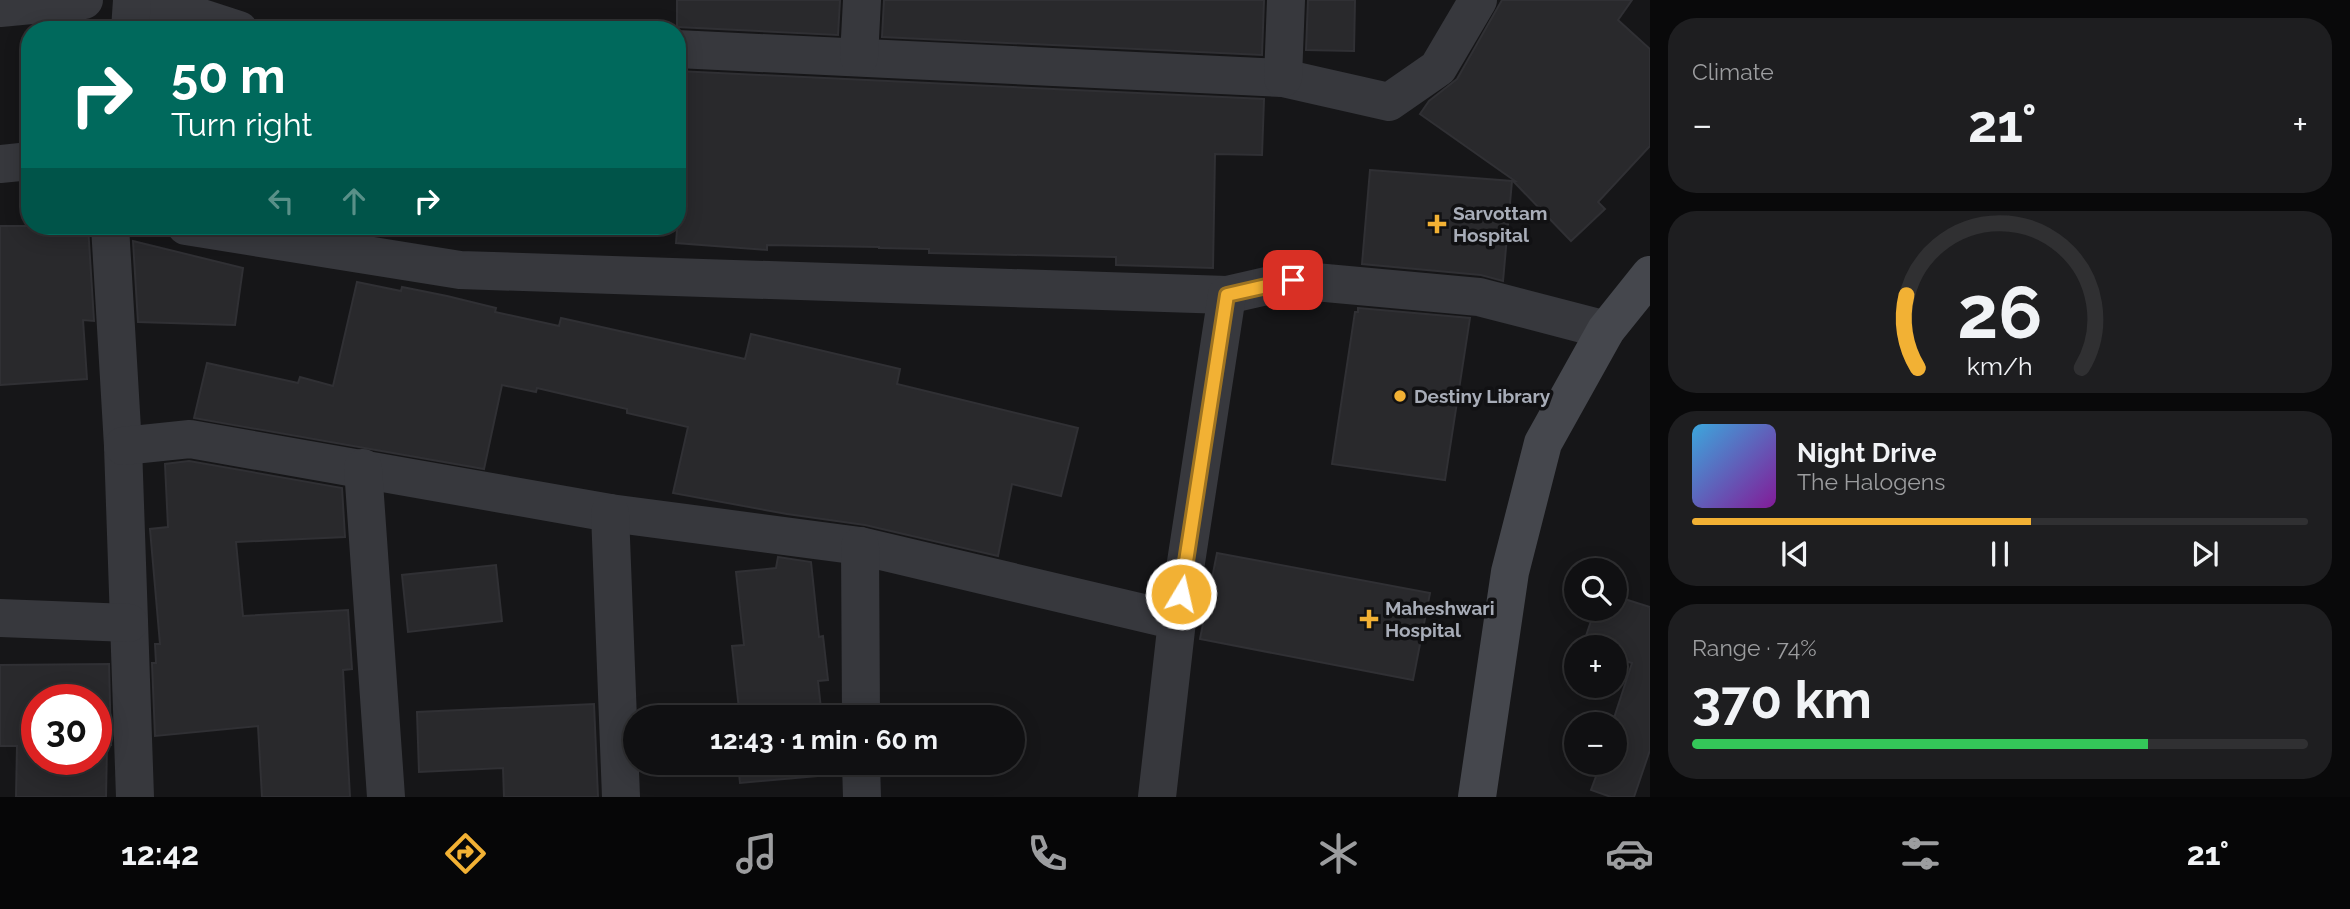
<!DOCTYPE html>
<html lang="en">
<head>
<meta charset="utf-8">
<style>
	body { margin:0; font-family:Raleway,sans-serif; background:#1e1e20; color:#f1f3f6; height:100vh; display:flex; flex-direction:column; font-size:26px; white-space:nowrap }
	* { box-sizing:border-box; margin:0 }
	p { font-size:23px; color:#9c9d9f }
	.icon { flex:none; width:38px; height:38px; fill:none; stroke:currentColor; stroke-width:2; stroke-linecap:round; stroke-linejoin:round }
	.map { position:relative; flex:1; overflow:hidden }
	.side { display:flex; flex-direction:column; gap:18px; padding:18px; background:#09090a; width:700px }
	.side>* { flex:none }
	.banner { position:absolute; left:21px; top:21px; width:665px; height:214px; border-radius:28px; box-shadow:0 4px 18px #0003,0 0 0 2px #303032; background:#00695c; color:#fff; overflow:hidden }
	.fabs { position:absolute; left:1564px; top:558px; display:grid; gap:14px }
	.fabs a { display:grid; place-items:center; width:63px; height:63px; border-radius:50%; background:#101012; box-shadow:0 4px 18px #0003,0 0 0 2px #303032; font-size:35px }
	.speed { position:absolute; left:21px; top:684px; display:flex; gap:14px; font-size:35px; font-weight:700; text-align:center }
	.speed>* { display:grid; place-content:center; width:91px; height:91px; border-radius:50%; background:#101012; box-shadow:0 4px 18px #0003,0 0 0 2px #303032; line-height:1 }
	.speed .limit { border:10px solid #d22; background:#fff; color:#111 }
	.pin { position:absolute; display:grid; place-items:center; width:60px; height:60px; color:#fff; margin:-30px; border-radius:14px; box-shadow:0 4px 10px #0006 }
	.me { position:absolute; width:77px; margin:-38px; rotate:9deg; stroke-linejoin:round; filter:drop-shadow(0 0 5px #0008) }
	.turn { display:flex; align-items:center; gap:24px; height:147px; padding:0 35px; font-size:32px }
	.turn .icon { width:91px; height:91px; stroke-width:2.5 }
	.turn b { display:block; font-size:49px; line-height:60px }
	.lanes { display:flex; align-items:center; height:66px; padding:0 35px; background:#0003; justify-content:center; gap:35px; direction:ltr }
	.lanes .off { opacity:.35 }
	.big { font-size:52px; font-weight:700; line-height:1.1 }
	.side .widget { flex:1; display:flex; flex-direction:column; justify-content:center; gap:10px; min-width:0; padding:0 24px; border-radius:28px; background:#1e1e20 }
	.side .dial { align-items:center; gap:0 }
	.dial svg { height:182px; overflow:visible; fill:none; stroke:#303032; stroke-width:7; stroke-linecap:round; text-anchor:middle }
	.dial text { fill:#f1f3f6; stroke:none }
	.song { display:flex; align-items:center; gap:21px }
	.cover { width:84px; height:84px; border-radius:10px; background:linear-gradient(135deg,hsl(200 70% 55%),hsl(290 70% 35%)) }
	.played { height:7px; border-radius:4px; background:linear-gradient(90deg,#f2b134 55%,#303032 55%) }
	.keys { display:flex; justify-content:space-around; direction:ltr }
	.heat { display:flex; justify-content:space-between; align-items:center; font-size:38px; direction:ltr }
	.charge { height:10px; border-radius:5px; background:linear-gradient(90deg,#34c759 74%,#303032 0) }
	.trip { position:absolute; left:623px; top:705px; width:402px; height:70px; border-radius:35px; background:#101012; box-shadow:0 4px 18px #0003,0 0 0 2px #303032; font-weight:700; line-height:70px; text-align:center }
	.tabs { display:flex; height:112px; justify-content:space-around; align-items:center; background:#060607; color:#9c9d9f }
	.tabs .icon { width:49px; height:49px }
	.tabs .selected { color:#f2b134 }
	.tabs b { font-size:32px; color:#f1f3f6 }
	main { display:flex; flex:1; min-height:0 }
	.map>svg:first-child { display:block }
</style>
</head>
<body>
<main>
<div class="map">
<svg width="1650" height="797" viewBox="0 0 1650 797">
	<rect width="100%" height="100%" fill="#161618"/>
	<g fill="#29292c" stroke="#303034" stroke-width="2" fill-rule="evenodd">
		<polygon points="677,0 840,0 838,35 677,27"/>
		<polygon points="884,0 1264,0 1262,55 882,37"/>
		<polygon points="1308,0 1355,0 1354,51 1306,50"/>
		<polygon points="1502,0 1632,0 1618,20 1650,49 1650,146 1598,202 1605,209 1571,241 1513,181 1515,181 1420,114 1429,101 1457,79"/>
		<polygon points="677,71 1264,99 1262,155 1215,154 1213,268 1116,265 1116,257 929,253 929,249 879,248 879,247 767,245 767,250 676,243 683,149 677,150"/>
		<polygon points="1370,170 1512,181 1503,281 1481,275 1362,264"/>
		<polygon points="0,226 88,226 94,321 83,320 87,379 0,385"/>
		<polygon points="133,241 243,268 235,325 138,322"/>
		<polygon points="357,282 401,291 402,287 447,296 496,308 495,312 559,326 561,318 745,359 751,334 900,369 897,384 1078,428 1061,496 1012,484 998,556 865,525 787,514 673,493 688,427 627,413 627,409 537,388 536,392 502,385 484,469 194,418 207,363 298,383 300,377 333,386"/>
		<polygon points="1358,308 1470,318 1445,480 1332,464 1355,312 1358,312"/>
		<polygon points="189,461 342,488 345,537 236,542 243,616 348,610 352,669 343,670 350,797 262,797 258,726 155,736 152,663 156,663 155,644 160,644 150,529 168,527 165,464"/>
		<polygon points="1217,553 1430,593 1413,680 1200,639"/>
		<polygon points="778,557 811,562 819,637 823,636 828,680 818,681 822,718 740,718 732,646 744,645 736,572 776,568"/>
		<polygon points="496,565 502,621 408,632 402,575"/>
		<polygon points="1615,596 1650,607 1650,750 1634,797 1611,797 1591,790 1601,763 1615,763 1615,724 1612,724 1632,663 1615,658 1615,648 1582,648 1595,609 1615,609"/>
		<path d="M109,664l2,81h-4l-1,52h-90l1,-51h-17v-81zM37,700h59v60h-59z"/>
		<polygon points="594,704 598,797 504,797 503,768 419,772 417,712"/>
		<polygon points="738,763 826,763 828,775 740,783"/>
	</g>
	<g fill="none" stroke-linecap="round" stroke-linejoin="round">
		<g stroke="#37383d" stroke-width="38">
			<polyline points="146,0 239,30"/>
			<polyline points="0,8 84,0"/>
			<polyline points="130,30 132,0"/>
			<polyline points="677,49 1283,78 1389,102 1438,68 1478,0"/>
			<polyline points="859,57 862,0"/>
			<polyline points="1283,78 1286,0"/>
			<polyline points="0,164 30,161"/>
			<polyline points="110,226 123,446 135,797"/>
			<polyline points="186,226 460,270 1227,295 1293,280 1479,297 1606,330"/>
			<polyline points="123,446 190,439 610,513 860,546 1177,621"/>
			<polyline points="363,468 386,797"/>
			<polyline points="610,513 621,797"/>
			<polyline points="860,546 861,718"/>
			<polyline points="0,618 129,623"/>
			<polyline points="861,763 862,797"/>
			<polyline points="1157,797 1177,621 1227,295"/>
		</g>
		<polyline stroke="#45474d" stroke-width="38" points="1477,797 1510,572 1543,443 1606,330 1650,275"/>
	</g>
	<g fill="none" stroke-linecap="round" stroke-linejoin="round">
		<defs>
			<polyline id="route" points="1181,594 1227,295 1293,280"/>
		</defs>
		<use href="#route" stroke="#9d7322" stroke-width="18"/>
		<use href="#route" stroke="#f2b134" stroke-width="12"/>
	</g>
	<g fill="#f2b134" stroke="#111113" stroke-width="2.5">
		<path d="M1433.5 213.5h7v7h7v7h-7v7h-7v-7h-7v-7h7z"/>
		<circle cx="1400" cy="396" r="7"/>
		<path d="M1365.5 608.5h7v7h7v7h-7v7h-7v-7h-7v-7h7z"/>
	</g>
	<g text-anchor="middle" stroke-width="7" stroke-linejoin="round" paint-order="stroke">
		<g font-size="19" font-weight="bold" fill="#a8adb8" stroke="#111113" text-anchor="start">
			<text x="1453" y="220">Sarvottam<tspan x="1453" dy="22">Hospital</tspan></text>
			<text x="1414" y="403">Destiny Library</text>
			<text x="1385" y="615">Maheshwari<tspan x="1385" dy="22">Hospital</tspan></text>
		</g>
	</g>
</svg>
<div class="fabs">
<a><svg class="icon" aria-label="search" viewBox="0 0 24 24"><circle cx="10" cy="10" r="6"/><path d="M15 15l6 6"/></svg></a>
<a>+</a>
<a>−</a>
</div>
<div class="speed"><div class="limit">30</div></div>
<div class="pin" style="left:1293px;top:280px;background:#d93025"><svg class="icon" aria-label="arrive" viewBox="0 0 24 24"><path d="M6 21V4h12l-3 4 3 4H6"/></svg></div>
<svg class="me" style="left:1181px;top:594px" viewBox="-20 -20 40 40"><circle r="17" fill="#f2b134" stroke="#fff" stroke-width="3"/><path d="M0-11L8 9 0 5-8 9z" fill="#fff"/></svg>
<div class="trip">12:43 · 1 min · 60 m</div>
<div class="banner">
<div class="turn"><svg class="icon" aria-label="right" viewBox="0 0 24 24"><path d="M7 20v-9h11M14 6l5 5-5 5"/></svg><div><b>50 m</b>Turn right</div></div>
<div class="lanes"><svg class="icon off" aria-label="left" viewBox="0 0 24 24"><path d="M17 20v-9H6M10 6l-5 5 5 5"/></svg><svg class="icon off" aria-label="ahead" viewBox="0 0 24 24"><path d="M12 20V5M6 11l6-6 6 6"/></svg><svg class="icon" aria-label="right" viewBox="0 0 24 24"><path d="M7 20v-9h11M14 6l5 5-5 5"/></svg></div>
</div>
</div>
<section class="side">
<div class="widget"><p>Climate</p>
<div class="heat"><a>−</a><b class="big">21°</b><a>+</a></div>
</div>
<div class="widget dial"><svg viewBox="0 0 100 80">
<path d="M14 69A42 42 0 1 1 86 69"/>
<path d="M14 69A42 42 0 0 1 9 37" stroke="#f2b134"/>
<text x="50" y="56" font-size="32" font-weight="700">26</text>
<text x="50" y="72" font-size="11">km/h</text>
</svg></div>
<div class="widget">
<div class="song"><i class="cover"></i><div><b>Night Drive</b><p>The Halogens</p></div></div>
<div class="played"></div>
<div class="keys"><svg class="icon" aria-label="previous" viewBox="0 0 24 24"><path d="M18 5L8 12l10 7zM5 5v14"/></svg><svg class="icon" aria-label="pause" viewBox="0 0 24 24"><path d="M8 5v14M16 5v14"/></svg><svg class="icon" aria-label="next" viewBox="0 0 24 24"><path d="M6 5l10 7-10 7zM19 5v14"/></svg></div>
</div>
<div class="widget"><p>Range · 74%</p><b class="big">370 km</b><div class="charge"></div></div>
</section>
</main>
<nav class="tabs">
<b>12:42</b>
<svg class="icon selected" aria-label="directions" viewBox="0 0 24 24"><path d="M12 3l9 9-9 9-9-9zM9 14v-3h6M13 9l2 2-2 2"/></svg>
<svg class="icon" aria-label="music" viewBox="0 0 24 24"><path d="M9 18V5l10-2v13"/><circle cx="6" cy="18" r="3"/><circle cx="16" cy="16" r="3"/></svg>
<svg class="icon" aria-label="phone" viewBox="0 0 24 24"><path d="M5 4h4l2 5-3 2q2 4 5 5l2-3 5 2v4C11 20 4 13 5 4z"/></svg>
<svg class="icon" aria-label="climate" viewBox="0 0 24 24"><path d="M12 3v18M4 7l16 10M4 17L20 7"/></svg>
<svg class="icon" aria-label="car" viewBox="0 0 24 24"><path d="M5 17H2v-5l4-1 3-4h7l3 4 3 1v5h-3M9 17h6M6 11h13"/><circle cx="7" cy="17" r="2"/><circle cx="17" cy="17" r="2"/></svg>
<svg class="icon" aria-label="filters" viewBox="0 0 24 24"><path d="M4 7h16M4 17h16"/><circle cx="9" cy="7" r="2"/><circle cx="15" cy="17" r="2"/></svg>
<b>21°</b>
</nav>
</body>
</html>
